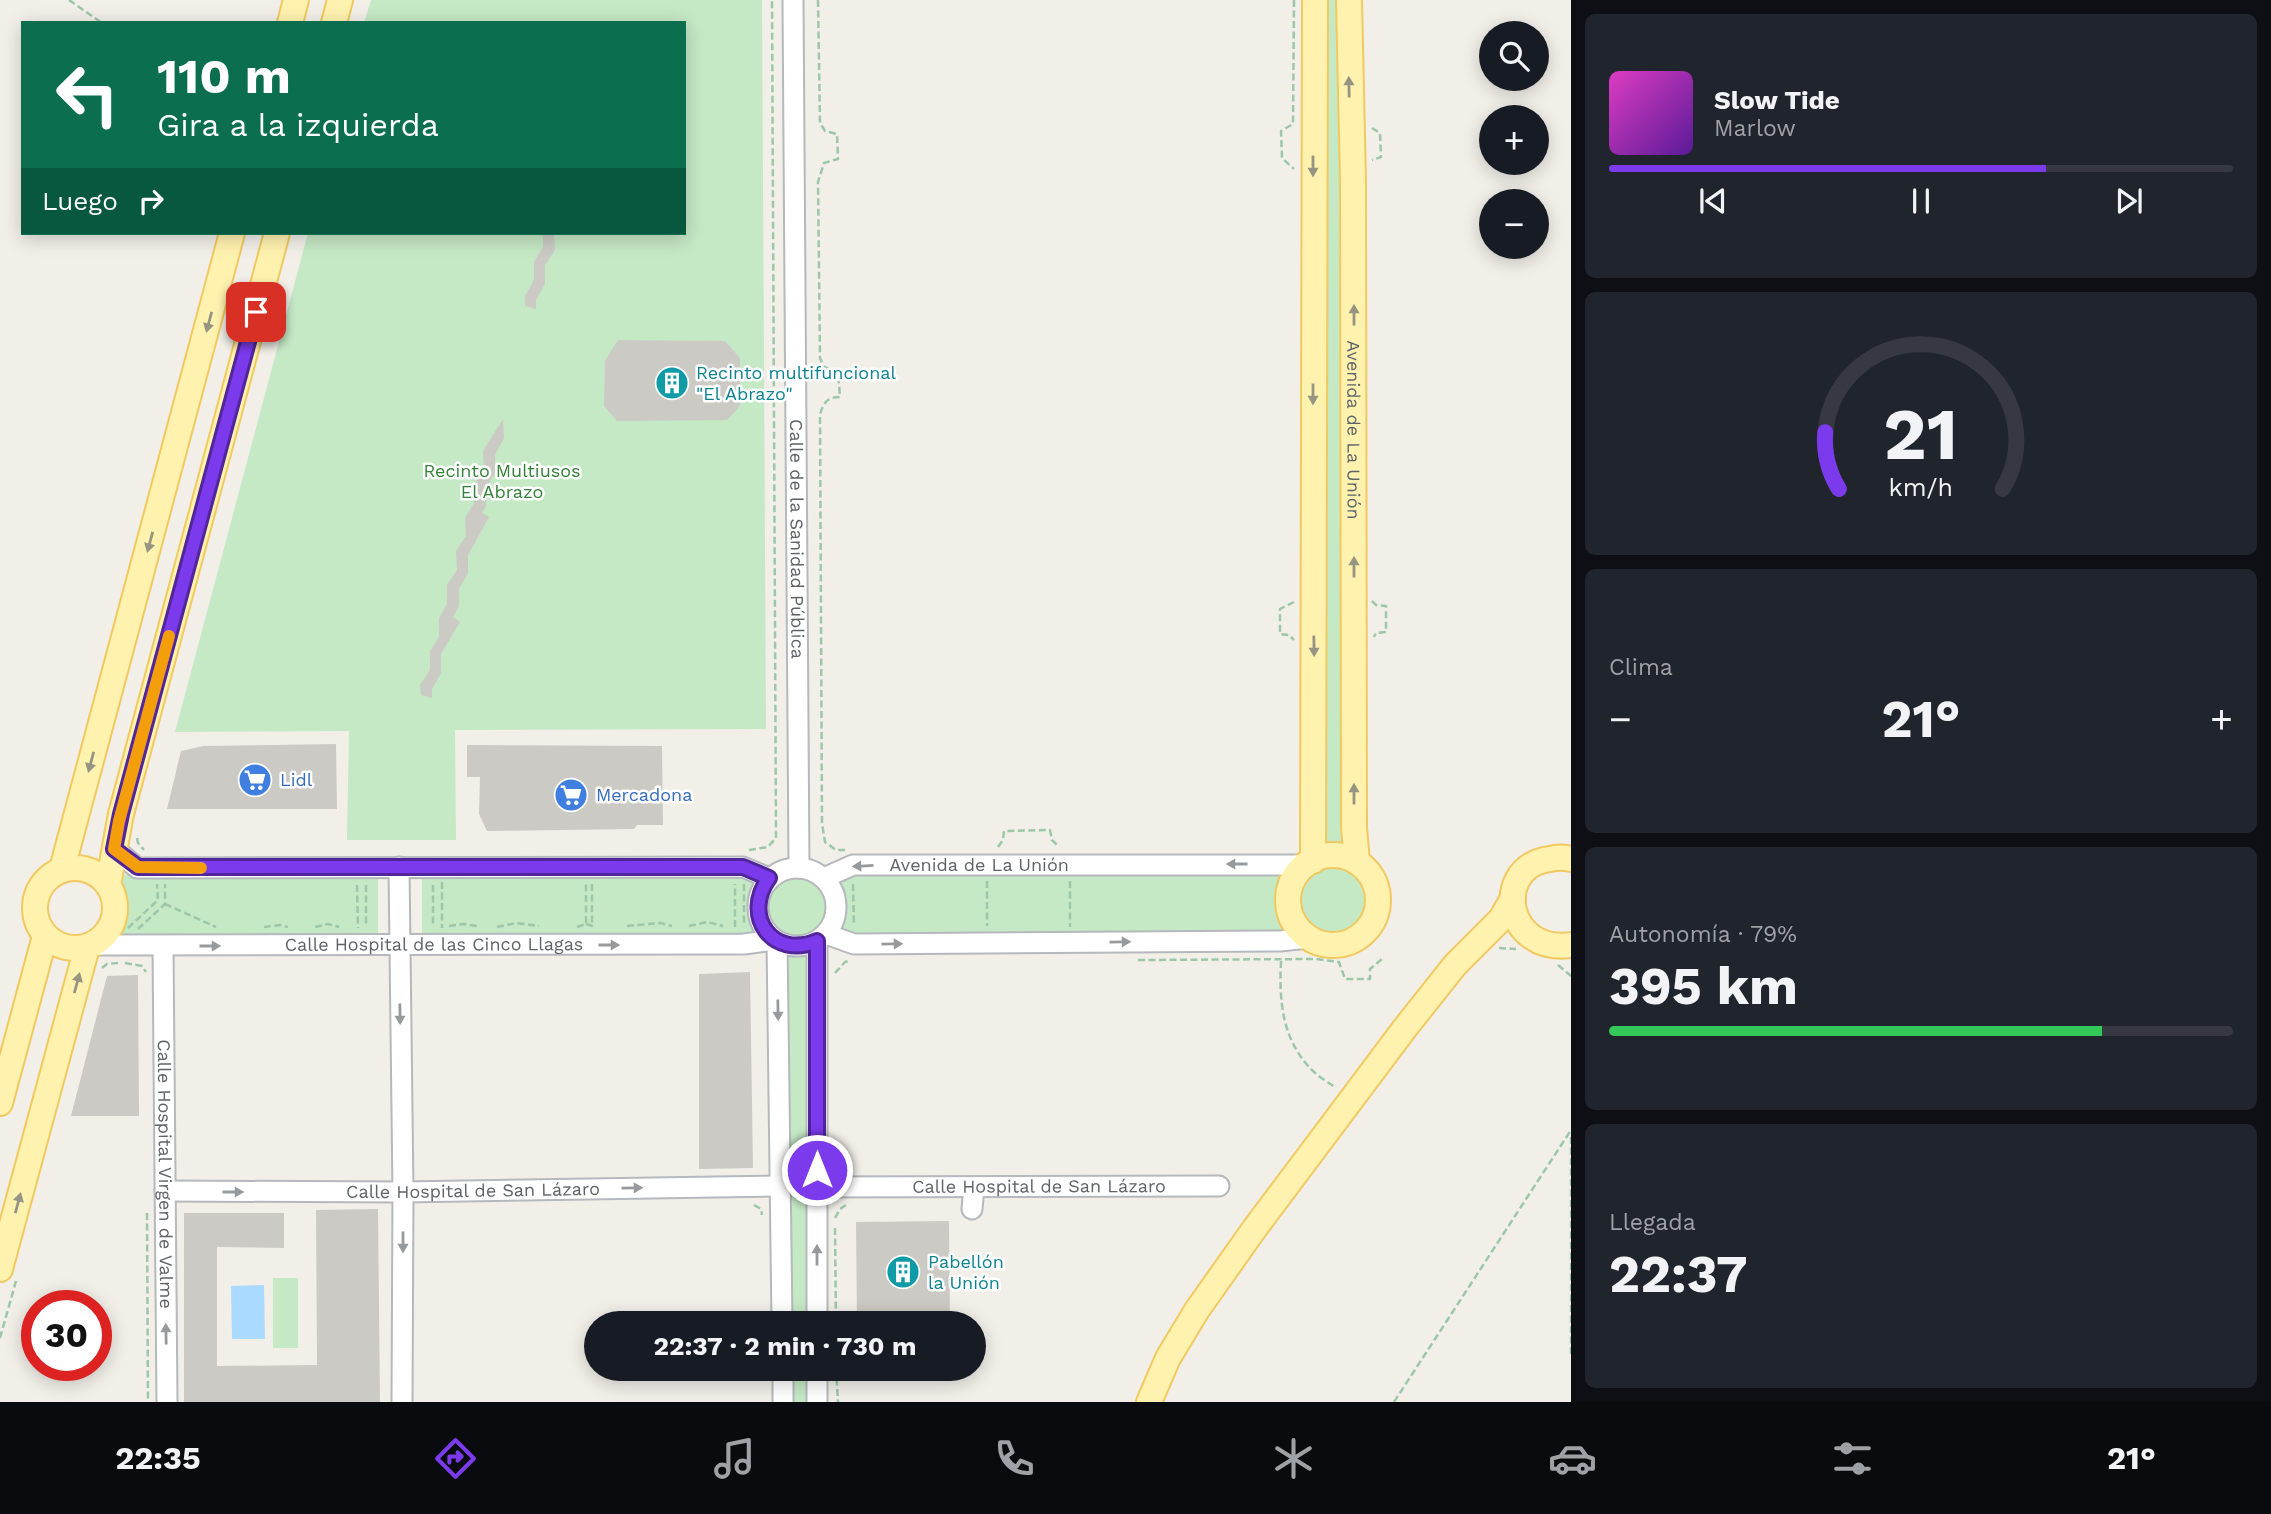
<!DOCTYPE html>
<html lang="es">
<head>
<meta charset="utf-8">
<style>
	body { margin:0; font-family:"Work Sans",sans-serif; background:#20242c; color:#f1f3f6; height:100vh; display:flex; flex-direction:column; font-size:26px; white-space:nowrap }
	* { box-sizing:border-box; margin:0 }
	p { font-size:23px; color:#9ea1a6 }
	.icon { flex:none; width:38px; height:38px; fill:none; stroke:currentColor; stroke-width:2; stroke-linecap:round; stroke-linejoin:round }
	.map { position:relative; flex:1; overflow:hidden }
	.sheet { display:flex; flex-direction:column; gap:14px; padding:14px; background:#0d0f14; width:700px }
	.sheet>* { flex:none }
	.guide { position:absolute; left:21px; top:21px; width:665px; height:214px; border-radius:0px; box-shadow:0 4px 18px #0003; background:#0b6e4f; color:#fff; overflow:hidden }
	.fabs { position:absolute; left:1479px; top:21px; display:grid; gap:14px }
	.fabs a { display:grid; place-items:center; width:70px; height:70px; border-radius:50%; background:#171b24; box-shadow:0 4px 18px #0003; font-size:35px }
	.speed { position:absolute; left:21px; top:1290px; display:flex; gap:14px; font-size:35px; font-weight:700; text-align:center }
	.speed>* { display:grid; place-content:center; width:91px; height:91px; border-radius:50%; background:#171b24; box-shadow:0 4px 18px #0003; line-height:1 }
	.speed .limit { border:10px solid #d22; background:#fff; color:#111 }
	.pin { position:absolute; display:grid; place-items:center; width:60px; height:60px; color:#fff; margin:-30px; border-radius:14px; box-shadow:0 4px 10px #0006 }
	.me { position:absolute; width:77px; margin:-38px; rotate:0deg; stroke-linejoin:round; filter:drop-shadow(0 0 5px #0008) }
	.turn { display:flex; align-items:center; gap:24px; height:147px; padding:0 21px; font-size:32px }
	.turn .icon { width:91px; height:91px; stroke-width:2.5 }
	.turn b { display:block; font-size:49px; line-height:60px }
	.then { display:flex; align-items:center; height:66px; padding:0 21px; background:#0003; gap:14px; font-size:26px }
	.big { font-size:52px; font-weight:700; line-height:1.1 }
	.sheet .tile { flex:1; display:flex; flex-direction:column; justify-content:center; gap:10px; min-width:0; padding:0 24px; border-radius:10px; background:#20242c }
	.sheet .dial { align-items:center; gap:0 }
	.dial svg { height:182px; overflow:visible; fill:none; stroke:#363941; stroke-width:7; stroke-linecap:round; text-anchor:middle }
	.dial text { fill:#f1f3f6; stroke:none }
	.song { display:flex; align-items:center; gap:21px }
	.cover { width:84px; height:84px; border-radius:10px; background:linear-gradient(135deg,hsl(310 70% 55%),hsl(270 70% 35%)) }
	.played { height:7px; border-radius:4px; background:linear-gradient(90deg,#7c3aed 70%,#363941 70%) }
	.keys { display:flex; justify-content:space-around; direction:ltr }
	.heat { display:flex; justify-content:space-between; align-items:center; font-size:38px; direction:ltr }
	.charge { height:10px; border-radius:5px; background:linear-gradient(90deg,#34c759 79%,#363941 0) }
	.trip { position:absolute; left:584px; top:1311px; width:402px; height:70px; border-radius:35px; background:#171b24; box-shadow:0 4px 18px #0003; font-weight:700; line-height:70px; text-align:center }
	.tabs { display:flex; height:112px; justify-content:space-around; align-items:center; background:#090b0e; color:#9ea1a6 }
	.tabs .icon { width:49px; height:49px }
	.tabs .selected { color:#7c3aed }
	.tabs b { font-size:32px; color:#f1f3f6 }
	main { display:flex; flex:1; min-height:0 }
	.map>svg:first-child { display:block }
</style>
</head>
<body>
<main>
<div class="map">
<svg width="1571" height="1402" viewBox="0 0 1571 1402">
	<rect width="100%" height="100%" fill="#f1efe8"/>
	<g fill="#c5e8c5">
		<polygon points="371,0 762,0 766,729 455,730 456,840 347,840 349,731 175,732 308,233 684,233 684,23 364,23"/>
		<path d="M1315,0h34l11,864c14,13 19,27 17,45 -3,25 -31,41 -54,35 -6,-1 -10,-5 -16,-6 -8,-1 -19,2 -27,3l-454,-7 -9,389h-35l-7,-382 -353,5v-79h321l26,11c18,-12 37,-12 55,0l29,-13h452z"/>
		<path d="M378,867v79l-276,-8c14,-17 16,-33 6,-53l29,-17z"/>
		<rect x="273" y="1278" width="25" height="70"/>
		<rect x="783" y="1369" width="34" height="33"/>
	</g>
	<polygon fill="#aadaff" points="264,1285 265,1339 232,1339 231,1286"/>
	<g fill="#cccac5">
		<polygon points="543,233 554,233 555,250 545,265 545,284 536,300 536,309 525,306 525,296 534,280 534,262 543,247"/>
		<polygon points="618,340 725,341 740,358 740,406 727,420 617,421 604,406 605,361"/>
		<polygon points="503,419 504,438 495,455 495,473 486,488 486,506 482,513 489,517 468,555 468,573 459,589 459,606 453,617 460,622 441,654 441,673 432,689 432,698 421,695 420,685 430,670 430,651 439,637 439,618 447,604 447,585 457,570 456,551 466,536 465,518 474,503 474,484 484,470 483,451"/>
		<polygon points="336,744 337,809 167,809 181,751 203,746"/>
		<polygon points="467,745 662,746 663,825 637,825 634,829 487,831 479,814 480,777 467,777"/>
		<polygon points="750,972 753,1168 699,1169 699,974"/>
		<polygon points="138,975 139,1116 71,1116 107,976"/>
		<polygon points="378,1209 380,1402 184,1402 184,1213 284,1213 284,1248 217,1247 217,1366 317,1365 316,1210"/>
		<polygon points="949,1221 950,1323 857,1323 856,1222"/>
	</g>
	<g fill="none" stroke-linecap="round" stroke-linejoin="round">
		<defs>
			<g id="minor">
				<path id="s1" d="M793,0l6,868"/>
				<polyline points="115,849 137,868 743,867 769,878"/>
				<polyline points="399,867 403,1192 402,1402"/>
				<circle cx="797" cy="907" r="39"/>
				<path id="s2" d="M824,878l29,-13h452"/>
				<polyline points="826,934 854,944 1280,941 1308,938"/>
				<polyline points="777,941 782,1323"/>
				<path id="s3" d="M93,945l651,-1 31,-4"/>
				<path id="s4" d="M163,946l4,456"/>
				<path id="s5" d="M817,1187l402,-1"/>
				<path id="s6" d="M165,1191l238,1 378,-6"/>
				<polyline points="972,1209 974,1187"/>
				<polyline points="817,1323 817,941"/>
				<polyline points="783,1368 783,1402"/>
				<polyline points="817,1368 817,1402"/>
			</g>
			<g id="major">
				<path id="s7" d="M1349,0l4,180 1,648 3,34"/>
				<polyline points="290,23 296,0"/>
				<polyline points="334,23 340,0"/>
				<circle cx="1333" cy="900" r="45"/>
				<path d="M1571,859c-9,-3 -18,-1 -27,1 -51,12 -38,94 27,85"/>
				<polyline points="1313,861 1315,0"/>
				<circle cx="75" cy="908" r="40"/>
				<polyline points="62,869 232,233"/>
				<polyline points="108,885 121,814 277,233"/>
				<polyline points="0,1103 45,936"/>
				<polyline points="0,1269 87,947"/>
				<polyline points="1149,1402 1168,1358 1197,1310 1255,1228 1405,1028 1455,965 1501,919 1513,898"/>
			</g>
		</defs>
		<use href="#minor" stroke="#b5b8bc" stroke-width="23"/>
		<use href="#major" stroke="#f2c960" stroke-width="28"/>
		<g stroke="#9cc7a9" stroke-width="2.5" stroke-dasharray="7 3.5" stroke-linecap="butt">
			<polyline points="69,0 102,23"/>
			<path d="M818,0l2,123 5,8 12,3 1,25 -14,4 -6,19 2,176 4,9 14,5 2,25c-13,0 -17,6 -20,18l2,408 3,19 11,8h9"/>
			<polyline points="1294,0 1293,124 1281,131 1282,158 1294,169"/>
			<polyline points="1372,128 1380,133 1381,157 1372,160"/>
			<polyline points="1372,601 1376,605 1386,606 1386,632 1376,633 1374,637"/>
			<polyline points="1294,602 1280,609 1280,634 1289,635 1294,640"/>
			<polyline points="137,838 138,843 144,850"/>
			<polyline points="998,847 1003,840 1004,831 1050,830 1052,840 1059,847"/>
			<polyline points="749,850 768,847 776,838 772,0"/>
			<polyline points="987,881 987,926"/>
			<polyline points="1070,881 1070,927"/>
			<polyline points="1279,881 1280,923"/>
			<polyline points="442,882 442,928"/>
			<polyline points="592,884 592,927"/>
			<polyline points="744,884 744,926"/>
			<polyline points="853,884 854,926"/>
			<polyline points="357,885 358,928"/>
			<polyline points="366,885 366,927"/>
			<polyline points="433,885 433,927"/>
			<polyline points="165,904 216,927"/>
			<polyline points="586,924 596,927"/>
			<polyline points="449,926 464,924 477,926"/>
			<polyline points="627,926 660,923 672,926"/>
			<polyline points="689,926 707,922 723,926"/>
			<polyline points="264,927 280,925 288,927"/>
			<polyline points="315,927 328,924 339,927"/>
			<polyline points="497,927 516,923 539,926"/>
			<polyline points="577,927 586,924 586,884"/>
			<polyline points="735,927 735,884"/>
			<polyline points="128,928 158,900 157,884"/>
			<polyline points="138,929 165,904 165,884"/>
			<polyline points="1499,948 1516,949"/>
			<polyline points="1138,960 1316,959 1339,962 1345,979 1370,979 1370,969 1382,959"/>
			<path d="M1281,961c-2,40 1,77 29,107 7,8 18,14 26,20"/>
			<polyline points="125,963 142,966 146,972"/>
			<polyline points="1558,965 1571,976"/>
			<polyline points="102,968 107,964 118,963"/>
			<polyline points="835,973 845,962 851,961"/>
			<polyline points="1571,1137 1571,1356"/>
			<polyline points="835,1158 841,1171"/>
			<polyline points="754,1205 761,1209 762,1215"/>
			<polyline points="147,1213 148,1402"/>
			<polyline points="835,1218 840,1209 846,1205"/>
			<polyline points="835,1228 836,1323"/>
			<polyline points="0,1338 16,1281"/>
			<polyline points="836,1368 838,1402"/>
			<polyline points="1394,1402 1571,1130"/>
		</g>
		<use href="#minor" stroke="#fff" stroke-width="19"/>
		<use href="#major" stroke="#fff2af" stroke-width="24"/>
	</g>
	<defs><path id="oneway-solid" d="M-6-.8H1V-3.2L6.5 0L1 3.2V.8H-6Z" transform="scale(1.75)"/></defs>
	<g fill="#979581">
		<use href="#oneway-solid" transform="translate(1349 87) rotate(-91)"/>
		<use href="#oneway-solid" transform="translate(1313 166) rotate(90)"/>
		<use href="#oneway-solid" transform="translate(1354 315) rotate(-90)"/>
		<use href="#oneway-solid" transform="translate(209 322) rotate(105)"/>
		<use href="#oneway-solid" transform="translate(1313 394) rotate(90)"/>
		<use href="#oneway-solid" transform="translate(150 542) rotate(105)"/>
		<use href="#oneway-solid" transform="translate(1354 567) rotate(-90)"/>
		<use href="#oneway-solid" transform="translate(1314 646) rotate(89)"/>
		<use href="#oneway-solid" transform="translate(91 762) rotate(105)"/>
		<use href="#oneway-solid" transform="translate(1354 794) rotate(-90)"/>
		<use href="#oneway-solid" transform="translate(77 983) rotate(-75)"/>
		<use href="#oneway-solid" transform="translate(18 1203) rotate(-75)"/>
	</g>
	<g fill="#979a9d">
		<use href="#oneway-solid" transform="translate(1237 864) rotate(180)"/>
		<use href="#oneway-solid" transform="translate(863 866) rotate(177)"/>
		<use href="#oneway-solid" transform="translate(1120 942) rotate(-1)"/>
		<use href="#oneway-solid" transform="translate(892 944) rotate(-1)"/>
		<use href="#oneway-solid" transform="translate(609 945)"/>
		<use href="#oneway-solid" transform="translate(210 946)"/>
		<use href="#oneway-solid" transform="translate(778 1010) rotate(89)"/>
		<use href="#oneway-solid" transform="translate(400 1014) rotate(89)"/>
		<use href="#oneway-solid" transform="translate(632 1188) rotate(-1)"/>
		<use href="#oneway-solid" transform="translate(233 1192)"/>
		<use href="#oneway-solid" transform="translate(403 1242) rotate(90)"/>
		<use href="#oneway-solid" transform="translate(817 1255) rotate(-90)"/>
		<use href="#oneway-solid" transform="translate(166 1334) rotate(-91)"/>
	</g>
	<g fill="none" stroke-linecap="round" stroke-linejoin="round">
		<defs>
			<path id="route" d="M256,312l-135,502 -7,35 24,18h605l26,11c-28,38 4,82 48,63v229"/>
		</defs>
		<use href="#route" stroke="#51269a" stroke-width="18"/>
		<use href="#route" stroke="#7c3aed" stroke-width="12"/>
		<polyline stroke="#f59e0b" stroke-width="12" points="169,636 119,821 114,849 138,867 201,868"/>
	</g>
	<defs>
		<symbol id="building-disc" viewBox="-11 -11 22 22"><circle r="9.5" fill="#0f9aa8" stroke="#fff"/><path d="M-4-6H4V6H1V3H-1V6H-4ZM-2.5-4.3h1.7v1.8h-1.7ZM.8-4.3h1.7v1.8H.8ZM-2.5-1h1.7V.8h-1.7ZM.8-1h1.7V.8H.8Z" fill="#fff"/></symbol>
		<symbol id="supermarket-disc" viewBox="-11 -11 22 22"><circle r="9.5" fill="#3f7fe0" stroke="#fff"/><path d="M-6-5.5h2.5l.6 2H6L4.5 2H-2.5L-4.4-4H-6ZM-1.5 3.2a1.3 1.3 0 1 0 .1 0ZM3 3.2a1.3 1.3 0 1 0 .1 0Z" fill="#fff"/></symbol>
	</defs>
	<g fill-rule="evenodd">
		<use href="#building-disc" x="653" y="364" width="38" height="38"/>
		<use href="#supermarket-disc" x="236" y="761" width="38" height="38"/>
		<use href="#supermarket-disc" x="552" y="776" width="38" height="38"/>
		<use href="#building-disc" x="884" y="1253" width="38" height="38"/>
	</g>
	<g text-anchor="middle" stroke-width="5" stroke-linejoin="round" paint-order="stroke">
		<g font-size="18" fill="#0d838f" stroke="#fff" text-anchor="start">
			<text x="696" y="379">Recinto multifuncional<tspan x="696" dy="21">"El Abrazo"</tspan></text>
			<text x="928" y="1268">Pabellón<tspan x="928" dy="21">la Unión</tspan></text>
		</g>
		<g font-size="18" fill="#5f6368" stroke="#fff">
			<text dy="6" stroke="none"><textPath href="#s7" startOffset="430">Avenida de La Unión</textPath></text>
			<text dy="6" stroke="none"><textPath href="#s1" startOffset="539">Calle de la Sanidad Pública</textPath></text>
			<text dy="6" stroke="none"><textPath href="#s2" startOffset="158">Avenida de La Unión</textPath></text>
			<text dy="6" stroke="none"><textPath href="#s3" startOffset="341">Calle Hospital de las Cinco Llagas</textPath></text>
			<text dy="6" stroke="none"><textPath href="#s4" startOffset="228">Calle Hospital Virgen de Valme</textPath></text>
			<text dy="6" stroke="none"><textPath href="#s5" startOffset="222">Calle Hospital de San Lázaro</textPath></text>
			<text dy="6" stroke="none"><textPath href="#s6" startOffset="308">Calle Hospital de San Lázaro</textPath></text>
		</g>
		<g font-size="18" fill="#348238" stroke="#fff">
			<text x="502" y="477">Recinto Multiusos<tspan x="502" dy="21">El Abrazo</tspan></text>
		</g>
		<g font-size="18" fill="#366cbe" stroke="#fff" text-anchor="start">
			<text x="280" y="786">Lidl</text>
			<text x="596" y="801">Mercadona</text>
		</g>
	</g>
</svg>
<div class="fabs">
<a><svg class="icon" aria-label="search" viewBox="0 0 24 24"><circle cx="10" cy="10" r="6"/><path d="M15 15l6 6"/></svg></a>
<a>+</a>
<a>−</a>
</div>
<div class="speed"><div class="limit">30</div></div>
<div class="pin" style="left:256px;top:312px;background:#d93025"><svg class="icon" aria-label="arrive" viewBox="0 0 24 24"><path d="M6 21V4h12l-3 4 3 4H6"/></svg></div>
<svg class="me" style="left:817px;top:1170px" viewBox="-20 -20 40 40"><circle r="17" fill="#7c3aed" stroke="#fff" stroke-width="3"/><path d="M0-11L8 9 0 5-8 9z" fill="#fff"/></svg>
<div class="trip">22:37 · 2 min · 730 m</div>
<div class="guide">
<div class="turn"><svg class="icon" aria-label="left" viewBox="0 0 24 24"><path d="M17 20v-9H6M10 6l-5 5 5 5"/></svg><div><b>110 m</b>Gira a la izquierda</div></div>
<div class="then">Luego<svg class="icon" aria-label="right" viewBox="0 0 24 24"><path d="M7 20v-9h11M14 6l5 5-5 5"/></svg></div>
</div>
</div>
<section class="sheet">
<div class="tile">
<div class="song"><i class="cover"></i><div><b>Slow Tide</b><p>Marlow</p></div></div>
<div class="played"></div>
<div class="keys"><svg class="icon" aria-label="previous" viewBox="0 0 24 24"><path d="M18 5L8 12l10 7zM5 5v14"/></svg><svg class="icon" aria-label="pause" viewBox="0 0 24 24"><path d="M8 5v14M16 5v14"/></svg><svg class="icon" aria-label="next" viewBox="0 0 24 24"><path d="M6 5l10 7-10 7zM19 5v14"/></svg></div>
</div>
<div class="tile dial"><svg viewBox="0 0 100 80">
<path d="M14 69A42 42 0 1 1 86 69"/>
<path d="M14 69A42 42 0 0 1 8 44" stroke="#7c3aed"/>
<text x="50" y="56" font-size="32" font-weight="700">21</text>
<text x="50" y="72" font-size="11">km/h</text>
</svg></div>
<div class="tile"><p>Clima</p>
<div class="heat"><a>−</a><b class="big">21°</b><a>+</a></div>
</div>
<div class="tile"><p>Autonomía · 79%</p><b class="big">395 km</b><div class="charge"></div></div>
<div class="tile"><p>Llegada</p><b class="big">22:37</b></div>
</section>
</main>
<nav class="tabs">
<b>22:35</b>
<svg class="icon selected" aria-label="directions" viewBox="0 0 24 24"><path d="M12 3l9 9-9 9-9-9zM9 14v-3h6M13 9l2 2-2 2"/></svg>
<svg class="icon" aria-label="music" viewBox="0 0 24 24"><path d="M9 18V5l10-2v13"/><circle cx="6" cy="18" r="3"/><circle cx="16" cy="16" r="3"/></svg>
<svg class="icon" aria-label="phone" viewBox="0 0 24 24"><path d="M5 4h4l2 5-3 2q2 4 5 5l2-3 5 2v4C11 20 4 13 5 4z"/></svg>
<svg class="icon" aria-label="climate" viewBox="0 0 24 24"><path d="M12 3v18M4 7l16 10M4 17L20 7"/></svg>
<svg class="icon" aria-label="car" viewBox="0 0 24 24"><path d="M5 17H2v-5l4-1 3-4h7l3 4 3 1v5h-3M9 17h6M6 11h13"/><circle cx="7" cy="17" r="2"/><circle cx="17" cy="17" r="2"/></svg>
<svg class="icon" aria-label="filters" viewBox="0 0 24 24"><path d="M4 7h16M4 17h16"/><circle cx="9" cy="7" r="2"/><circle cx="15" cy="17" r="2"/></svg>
<b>21°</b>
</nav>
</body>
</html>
